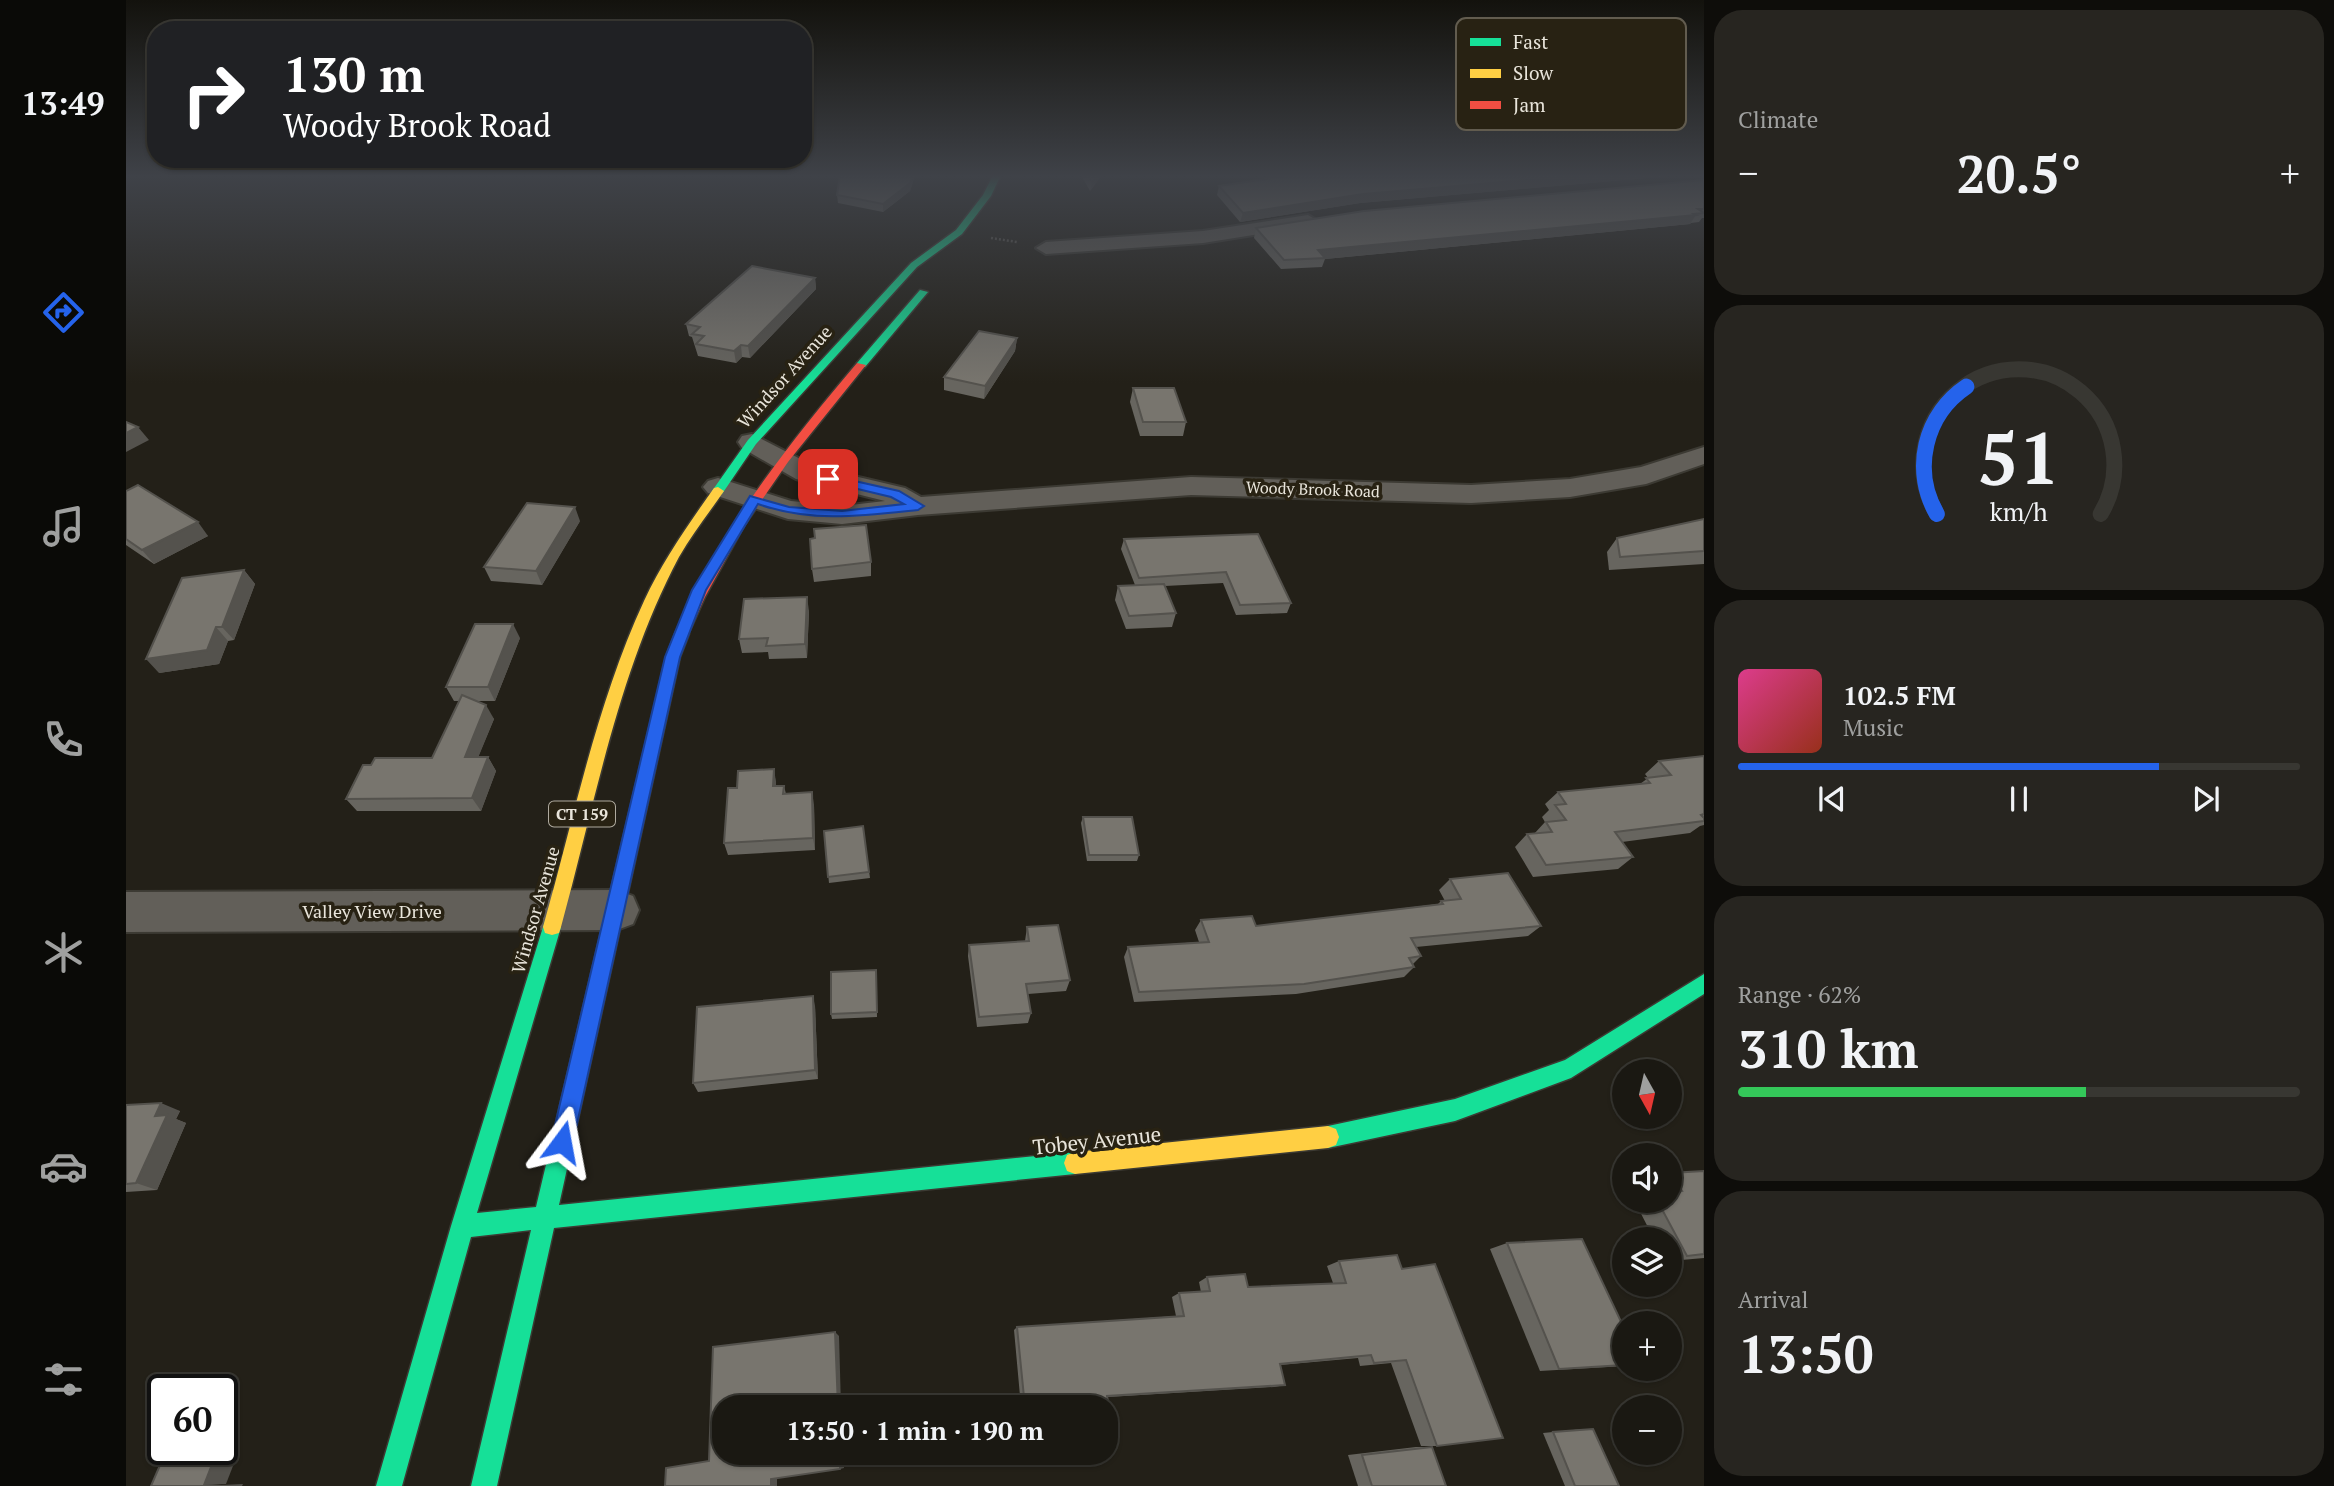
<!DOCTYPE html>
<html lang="en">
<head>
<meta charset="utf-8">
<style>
	body { margin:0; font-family:"PT Serif",serif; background:#272520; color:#f1f3f6; height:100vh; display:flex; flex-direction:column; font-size:26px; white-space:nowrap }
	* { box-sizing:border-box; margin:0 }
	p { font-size:23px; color:#9fa09f }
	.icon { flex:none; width:38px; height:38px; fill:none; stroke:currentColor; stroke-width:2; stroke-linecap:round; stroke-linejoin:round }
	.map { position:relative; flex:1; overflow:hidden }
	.details { display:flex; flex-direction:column; gap:10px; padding:10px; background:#0e0d0a; width:630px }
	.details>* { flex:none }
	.banner { position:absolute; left:21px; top:21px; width:665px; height:147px; border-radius:28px; box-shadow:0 2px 5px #0004,0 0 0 2px #383732; background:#202124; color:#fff; overflow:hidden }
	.needle { width:46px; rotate:172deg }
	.tools { position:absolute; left:1486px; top:1059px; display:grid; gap:14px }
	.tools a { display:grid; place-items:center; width:70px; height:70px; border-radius:50%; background:#1a1812; box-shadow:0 2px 5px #0004,0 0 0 2px #383732; font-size:35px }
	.speed { position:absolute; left:21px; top:1374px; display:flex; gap:14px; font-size:35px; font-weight:700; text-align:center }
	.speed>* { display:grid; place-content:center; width:91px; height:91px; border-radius:50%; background:#1a1812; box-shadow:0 2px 5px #0004,0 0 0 2px #383732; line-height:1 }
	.speed .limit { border:4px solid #111; border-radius:10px; background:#fff; color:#111 }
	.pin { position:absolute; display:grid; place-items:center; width:60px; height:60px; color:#fff; margin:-30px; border-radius:14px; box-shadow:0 4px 10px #0006 }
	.me { position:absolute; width:77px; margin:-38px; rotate:13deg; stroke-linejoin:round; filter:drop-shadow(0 0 5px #0008) }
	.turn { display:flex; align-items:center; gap:24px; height:147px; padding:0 21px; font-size:32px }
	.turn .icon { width:91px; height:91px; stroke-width:2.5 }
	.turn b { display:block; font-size:49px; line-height:60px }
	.big { font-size:52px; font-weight:700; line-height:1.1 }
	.details .tile { flex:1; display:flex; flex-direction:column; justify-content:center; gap:10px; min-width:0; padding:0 24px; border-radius:28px; background:#272520 }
	.details .dial { align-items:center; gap:0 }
	.dial svg { height:182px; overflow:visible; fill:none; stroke:#383732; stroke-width:7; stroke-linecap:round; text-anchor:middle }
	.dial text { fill:#f1f3f6; stroke:none }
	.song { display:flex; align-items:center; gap:21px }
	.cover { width:84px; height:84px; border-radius:10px; background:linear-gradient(135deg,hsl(330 70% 55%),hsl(10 70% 35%)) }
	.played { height:7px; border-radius:4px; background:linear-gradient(90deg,#2563eb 75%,#383732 75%) }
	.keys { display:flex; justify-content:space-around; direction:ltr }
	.heat { display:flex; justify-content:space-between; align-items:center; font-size:38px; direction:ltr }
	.charge { height:10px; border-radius:5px; background:linear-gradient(90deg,#34c759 62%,#383732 0) }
	.trip { position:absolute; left:586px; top:1395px; width:406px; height:70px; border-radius:28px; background:#1a1812; box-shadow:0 2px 5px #0004,0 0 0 2px #383732; font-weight:700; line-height:70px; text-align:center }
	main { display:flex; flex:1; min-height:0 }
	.tabs { display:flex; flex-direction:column; width:126px; justify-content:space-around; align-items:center; background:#0a0a07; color:#9fa09f }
	.tabs .icon { width:49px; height:49px }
	.tabs .active { color:#2563eb }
	.tabs b { font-size:32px; color:#f1f3f6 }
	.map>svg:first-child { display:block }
</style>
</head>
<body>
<main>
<nav class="tabs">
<b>13:49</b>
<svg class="icon active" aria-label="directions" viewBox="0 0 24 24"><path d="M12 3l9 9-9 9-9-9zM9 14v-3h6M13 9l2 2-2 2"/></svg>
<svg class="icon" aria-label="music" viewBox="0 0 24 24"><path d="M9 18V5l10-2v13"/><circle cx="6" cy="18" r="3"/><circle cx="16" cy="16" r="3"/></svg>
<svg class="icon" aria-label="phone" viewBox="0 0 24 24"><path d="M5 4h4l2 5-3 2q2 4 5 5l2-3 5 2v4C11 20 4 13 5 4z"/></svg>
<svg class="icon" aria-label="climate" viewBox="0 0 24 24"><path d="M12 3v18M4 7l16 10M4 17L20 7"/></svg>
<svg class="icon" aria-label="car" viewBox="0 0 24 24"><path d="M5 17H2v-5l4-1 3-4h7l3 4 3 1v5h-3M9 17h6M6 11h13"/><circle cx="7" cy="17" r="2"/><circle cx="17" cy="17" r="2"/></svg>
<svg class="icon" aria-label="filters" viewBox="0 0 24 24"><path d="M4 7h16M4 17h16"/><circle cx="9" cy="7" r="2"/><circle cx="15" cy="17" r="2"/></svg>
</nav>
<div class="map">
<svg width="1578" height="1486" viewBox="0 0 1578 1486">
	<rect width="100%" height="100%" fill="#232018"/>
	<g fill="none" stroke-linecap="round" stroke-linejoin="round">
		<defs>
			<g id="street">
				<polygon points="1182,215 1192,221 1189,225 1077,243 920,254 910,248 920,242 1077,231"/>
				<polygon points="626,434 690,467 779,488 795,497 1065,477 1345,485 1444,479 1515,467 1578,447 1578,464 1520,484 1444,497 1345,503 1065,495 792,515 716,524 662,519 582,493 577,487 582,481 592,478 665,501 716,506 759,501 670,479 616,448 612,442 616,436"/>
				<polygon points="491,890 507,896 513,910 507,924 491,930 0,932 0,892"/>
			</g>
			<g id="fast">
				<polygon points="867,175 875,175 865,196 836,234 791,267 630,444 596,494 588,494 586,491 622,440 785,263 830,230 857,195"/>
				<polygon points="794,290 802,292 739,367 731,367 731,363"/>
				<polygon points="556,629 563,634 554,657 433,1205 949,1152 957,1155 960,1163 957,1171 949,1174 428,1228 371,1486 345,1486 405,1230 345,1237 276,1486 250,1486 325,1226 417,927 419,921 426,919 433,921 435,927 351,1213 410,1207 540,657 549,634"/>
				<polygon points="1578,974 1578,994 1445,1078 1329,1121 1202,1148 1194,1145 1191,1137 1194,1129 1202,1126 1329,1099 1439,1060"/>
			</g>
			<g id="slow">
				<path d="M592,487l6,4c-15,22 -32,43 -45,66 -61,115 -84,246 -118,370l-2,6 -7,2 -7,-2 -2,-6c31,-109 53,-222 101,-326 19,-41 44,-76 70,-113z"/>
				<polygon points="1202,1126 1210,1129 1213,1137 1210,1145 1202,1148 949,1174 941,1171 938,1163 941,1155 949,1152"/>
			</g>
			<path id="jam" d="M731,363l9,2 -78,97 -44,64 -39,71 -18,40h-10l-2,-3c44,-102 111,-187 182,-271z"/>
		</defs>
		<use href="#street" stroke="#3c3a33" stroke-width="4"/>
		<use href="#fast" stroke="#3c3a33" stroke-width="3"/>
		<use href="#slow" stroke="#3c3a33" stroke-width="3"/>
		<use href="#jam" stroke="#3c3a33" stroke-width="3"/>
		<polyline stroke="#5f5c56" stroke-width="2.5" stroke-dasharray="2 2" stroke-linecap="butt" points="865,238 891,242"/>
		<use href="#street" fill="#625f59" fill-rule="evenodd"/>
		<use href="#fast" fill="#16e098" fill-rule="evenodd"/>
		<use href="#slow" fill="#ffcf43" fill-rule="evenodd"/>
		<use href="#jam" fill="#f24e42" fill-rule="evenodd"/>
	</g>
	<g fill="#67655f">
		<polygon points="714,175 789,175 784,191 757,212 712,203 711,195"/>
		<polygon points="955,175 976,175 964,191"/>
		<polygon points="1164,175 1555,175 1234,203 1114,222 1091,195 1093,186"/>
		<polygon points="1578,180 1578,218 1576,218 1573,222 1565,223 1564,224 1199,259 1196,267 1155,269 1128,238 1130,228"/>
		<polygon points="689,278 690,289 624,358 616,357 610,363 572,356 566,337 563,336 560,324"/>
		<polygon points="891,338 889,351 858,399 818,390 818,377"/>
		<polygon points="1007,388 1060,422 1057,436 1014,436 1004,402"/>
		<polygon points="0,491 82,536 28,564 0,545"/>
		<polygon points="1578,519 1578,564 1483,570 1481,552 1491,538"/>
		<polygon points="454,521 416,585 365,581 358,567"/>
		<polygon points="1132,534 1165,603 1161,613 1110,615 1097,583 1039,586 1050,613 1046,627 1000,629 989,600 992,586 1009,585 995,549 998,539"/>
		<polygon points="745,562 745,576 688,582 686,569"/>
		<polygon points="118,570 129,584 108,640 102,641 93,664 33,673"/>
		<polygon points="683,611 681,658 643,659 642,652 616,653 613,639"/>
		<polygon points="394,638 369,701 350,701 368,719 352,757 362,757 370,771 355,811 231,811 220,799 245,765 306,758 333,701 328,701 320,687"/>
		<polygon points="1578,756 1578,825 1574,826 1564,833 1496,842 1507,857 1492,869 1407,877 1389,847 1401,834 1408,834 1419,822 1416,817 1423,810 1419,804 1432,792 1514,784 1522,778 1519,774 1533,761"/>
		<polygon points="648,769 650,786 658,786 660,794 688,805 689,850 602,855 598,843 611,788"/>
		<polygon points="957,817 1013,855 1011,861 961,861 955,823"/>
		<polygon points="737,826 744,878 703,883 698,831"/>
		<polygon points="1324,879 1415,926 1402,936 1290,947 1295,956 1287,964 1288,967 1278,977 1170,994 1008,1002 998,957 1002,947 1073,942 1069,930 1075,920 1130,926 1312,904 1315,901 1319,901 1313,890"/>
		<polygon points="901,927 944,980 940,991 902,994 905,1013 902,1023 851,1027 842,956 843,945 899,941"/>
		<polygon points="750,970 751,1017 706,1019 705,1014"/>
		<polygon points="689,1006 692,1079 572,1092 567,1083"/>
		<polygon points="0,1105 54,1111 50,1119 60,1123 31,1190 0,1192"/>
		<polygon points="1578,1171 1578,1258 1544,1261 1544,1239 1528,1239 1508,1200 1544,1200 1544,1174"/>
		<polygon points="1381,1243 1498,1328 1498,1366 1414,1371 1364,1249"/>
		<polygon points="1271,1255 1311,1446 1295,1446 1265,1363 1234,1366 1232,1358 1154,1365 1159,1385 1148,1387 982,1397 980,1407 895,1407 888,1330 891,1327 1050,1316 1046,1297 1053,1293 1075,1292 1073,1282 1081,1277 1122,1287 1207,1283 1201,1266 1213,1261"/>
		<polygon points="1457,1429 1467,1429 1493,1486 1439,1486 1417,1433"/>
		<polygon points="1290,1447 1306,1447 1320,1486 1232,1486 1222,1455"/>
	</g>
	<g fill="#54524d">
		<polygon points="787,175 789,175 784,191 757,212 757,204"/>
		<polygon points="971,175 976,175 964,191 966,182"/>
		<polygon points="1458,175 1555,175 1234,203 1114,222 1117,213 1237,194"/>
		<polygon points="1570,215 1564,224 1199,259 1199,258 1192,250"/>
		<polygon points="689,278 690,289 624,358 622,346"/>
		<polygon points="891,338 889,351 858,399 859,386"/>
		<polygon points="615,345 616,357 610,363 608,351"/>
		<polygon points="12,427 23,440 0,452 0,433"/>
		<polygon points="449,507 454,521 416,585 410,571"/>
		<polygon points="72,522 82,536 28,564 16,550"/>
		<polygon points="118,570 129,584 108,640 96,627"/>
		<polygon points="681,597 683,611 681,658 679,644"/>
		<polygon points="387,624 394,638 369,701 362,687"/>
		<polygon points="90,627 102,641 93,664 33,673 20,659"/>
		<polygon points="360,705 368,719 347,770 339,757"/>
		<polygon points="362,757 370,771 355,811 346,798"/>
		<polygon points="648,769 650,782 650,799 647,786"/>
		<polygon points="686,792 688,805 689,850 687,838"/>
		<polygon points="687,996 689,1006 692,1079 689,1070"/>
		<polygon points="35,1103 54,1111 50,1119 60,1123 31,1190 10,1183 29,1116"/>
		<polygon points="709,1332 713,1336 715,1407 712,1407"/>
		<polygon points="714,1452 717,1452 718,1468 714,1469"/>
		<polygon points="112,1453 100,1484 78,1485 90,1454"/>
		<polygon points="651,1477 651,1486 645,1486 645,1479"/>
		<polygon points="117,1484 116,1486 95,1486 95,1485"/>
	</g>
	<g fill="#78756e" stroke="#54524d" stroke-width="2">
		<polygon points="714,175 787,175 784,183 757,204 711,195"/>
		<polygon points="961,175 971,175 966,182"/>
		<polygon points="1167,175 1458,175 1237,194 1117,213 1093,186"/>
		<polygon points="1578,180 1578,209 1572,209 1578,213 1568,214 1570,215 1192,250 1199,258 1158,260 1130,228 1238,211"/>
		<polygon points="626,266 689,278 622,346 615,345 608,351 570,344 578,336 566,334 574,327 560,324"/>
		<polygon points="853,331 891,338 859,386 818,377"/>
		<polygon points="1007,388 1048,388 1060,422 1017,422"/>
		<polygon points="0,422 12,427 0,433"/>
		<polygon points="12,485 72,522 16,550 0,539 0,491"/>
		<polygon points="401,503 449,507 410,571 358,567"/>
		<polygon points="1578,519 1578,551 1494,557 1491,538"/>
		<polygon points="740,525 745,562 686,569 684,539 689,538 688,529"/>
		<polygon points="1132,534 1165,603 1114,605 1100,572 1013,578 998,539"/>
		<polygon points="118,570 96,627 90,627 81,650 20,659 56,578"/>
		<polygon points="1038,584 1050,613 1003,616 992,586"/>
		<polygon points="681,597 679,644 640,646 642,638 613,639 618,599"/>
		<polygon points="349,624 387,624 362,687 320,687"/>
		<polygon points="336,695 360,705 339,757 362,757 346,798 220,799 237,765 245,765 249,758 306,758"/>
		<polygon points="1578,756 1578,814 1575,815 1578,818 1578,821 1489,832 1507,857 1420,865 1401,834 1426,832 1420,822 1440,820 1429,805 1440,804 1432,792 1524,783 1520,778 1545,775 1533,761"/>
		<polygon points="648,769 647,786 658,786 657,794 686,792 687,838 598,843 602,788 611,788 612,771"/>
		<polygon points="957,817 1006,817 1013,855 963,855"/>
		<polygon points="737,826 743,872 702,877 698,831"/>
		<polygon points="1382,873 1415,926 1285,938 1295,956 1283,958 1288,967 1178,984 1013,992 1002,947 1083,942 1075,920 1126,916 1130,926 1317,904 1315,901 1335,899 1324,879"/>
		<polygon points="932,925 944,980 900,984 905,1013 853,1017 843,945 903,941 901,927"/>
		<polygon points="750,970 751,1012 705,1014 705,972"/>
		<polygon points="687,996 689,1070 567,1083 571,1007"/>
		<polygon points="35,1103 29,1116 41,1115 10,1183 0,1184 0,1105"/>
		<polygon points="1578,1171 1578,1254 1561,1256 1531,1200 1544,1200 1544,1192 1556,1191 1545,1173"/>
		<polygon points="1456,1239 1498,1328 1498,1365 1433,1369 1381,1243"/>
		<polygon points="1271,1255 1276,1269 1309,1264 1377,1438 1311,1446 1280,1360 1248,1363 1245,1355 1154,1364 1159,1385 981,1396 985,1418 980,1419 980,1407 899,1407 891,1327 1058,1316 1053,1293 1084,1291 1081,1277 1119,1274 1122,1287 1220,1283 1213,1261"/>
		<polygon points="709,1332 712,1407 598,1407 598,1452 714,1452 714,1469 645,1479 645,1486 539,1486 540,1468 583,1461 587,1347"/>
		<polygon points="1467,1429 1493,1486 1449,1486 1427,1432"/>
		<polygon points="1306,1447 1320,1486 1246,1486 1236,1455"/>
		<polygon points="90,1454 78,1485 95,1486 25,1486 38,1456"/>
	</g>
	<linearGradient id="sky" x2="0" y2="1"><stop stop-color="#13120d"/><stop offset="0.46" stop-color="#3f4248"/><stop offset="1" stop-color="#3f4248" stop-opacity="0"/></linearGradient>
	<rect width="1578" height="383" fill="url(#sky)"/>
	<path fill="#2563eb" stroke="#184099" stroke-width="2" d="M702,475l71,16 25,15 -6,4c-56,6 -106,13 -160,-6l-52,86 -26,67 -107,485 -3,7 -8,4 -7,-4 -4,-7 114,-485 27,-67 58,-94 39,11 53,4 62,-7 -13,-7 -67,-16v-5z"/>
	<g text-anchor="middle" stroke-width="7" stroke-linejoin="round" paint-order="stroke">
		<g font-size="16" fill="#e9e5db" stroke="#282213">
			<text transform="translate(1187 489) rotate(2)" y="6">Woody Brook Road</text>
		</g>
		<rect fill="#282213" stroke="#afaa9f" stroke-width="2" x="423" y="801.5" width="66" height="25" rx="5"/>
		<g font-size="16" font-weight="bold" fill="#e9e5db">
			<text x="456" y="820">CT 159</text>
		</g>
		<g font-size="18" fill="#e9e5db" stroke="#282213">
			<text transform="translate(659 377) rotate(-48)" y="6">Windsor Avenue</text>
			<text transform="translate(410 910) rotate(-74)" y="6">Windsor Avenue</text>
			<text x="246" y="918">Valley View Drive</text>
		</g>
		<g font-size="21" fill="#e9e5db" stroke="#282213">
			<text transform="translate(971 1141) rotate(-6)" y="7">Tobey Avenue</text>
		</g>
	</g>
	<rect x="1330" y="18" width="230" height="112" rx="10" fill="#282213" stroke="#625c4f" stroke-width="2"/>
	<rect x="1344" y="38" width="31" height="8" fill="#16e098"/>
	<rect x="1344" y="69" width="31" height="9" fill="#ffcf43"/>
	<rect x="1344" y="101" width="31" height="8" fill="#f24e42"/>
	<g font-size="19" fill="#e9e5db">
		<text x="1387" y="49">Fast</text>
		<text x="1387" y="80">Slow</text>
		<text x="1387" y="112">Jam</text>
	</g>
</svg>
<div class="tools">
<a><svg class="needle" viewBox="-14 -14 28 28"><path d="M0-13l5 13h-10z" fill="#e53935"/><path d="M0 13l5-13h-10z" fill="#9fa09f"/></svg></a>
<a><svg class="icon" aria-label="sound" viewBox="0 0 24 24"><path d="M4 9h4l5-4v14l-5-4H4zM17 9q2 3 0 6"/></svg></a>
<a><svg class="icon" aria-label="layers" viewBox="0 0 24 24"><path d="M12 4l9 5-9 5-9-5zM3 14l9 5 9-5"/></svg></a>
<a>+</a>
<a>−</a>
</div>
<div class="speed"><div class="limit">60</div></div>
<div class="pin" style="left:702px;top:479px;background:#d93025"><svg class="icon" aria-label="arrive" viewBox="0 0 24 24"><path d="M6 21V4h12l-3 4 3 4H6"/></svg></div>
<svg class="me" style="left:436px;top:1142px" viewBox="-20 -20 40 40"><path d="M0-17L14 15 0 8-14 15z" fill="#2563eb" stroke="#fff" stroke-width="4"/></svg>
<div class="trip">13:50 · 1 min · 190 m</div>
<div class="banner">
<div class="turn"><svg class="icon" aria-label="right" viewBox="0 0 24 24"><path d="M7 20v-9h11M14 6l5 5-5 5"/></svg><div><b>130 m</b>Woody Brook Road</div></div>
</div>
</div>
<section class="details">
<div class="tile"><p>Climate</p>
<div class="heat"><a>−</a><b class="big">20.5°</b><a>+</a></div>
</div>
<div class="tile dial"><svg viewBox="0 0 100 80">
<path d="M14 69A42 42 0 1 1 86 69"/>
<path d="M14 69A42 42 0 0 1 27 13" stroke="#2563eb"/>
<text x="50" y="56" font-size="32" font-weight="700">51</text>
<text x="50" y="72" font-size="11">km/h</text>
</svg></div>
<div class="tile">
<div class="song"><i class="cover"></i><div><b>102.5 FM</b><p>Music</p></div></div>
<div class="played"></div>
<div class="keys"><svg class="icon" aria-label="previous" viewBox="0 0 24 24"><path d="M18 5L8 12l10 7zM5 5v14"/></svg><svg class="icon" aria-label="pause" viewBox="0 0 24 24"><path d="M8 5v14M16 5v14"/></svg><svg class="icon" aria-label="next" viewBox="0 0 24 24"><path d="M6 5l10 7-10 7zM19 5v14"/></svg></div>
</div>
<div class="tile"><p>Range · 62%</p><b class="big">310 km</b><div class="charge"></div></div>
<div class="tile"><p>Arrival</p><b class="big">13:50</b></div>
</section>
</main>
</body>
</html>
